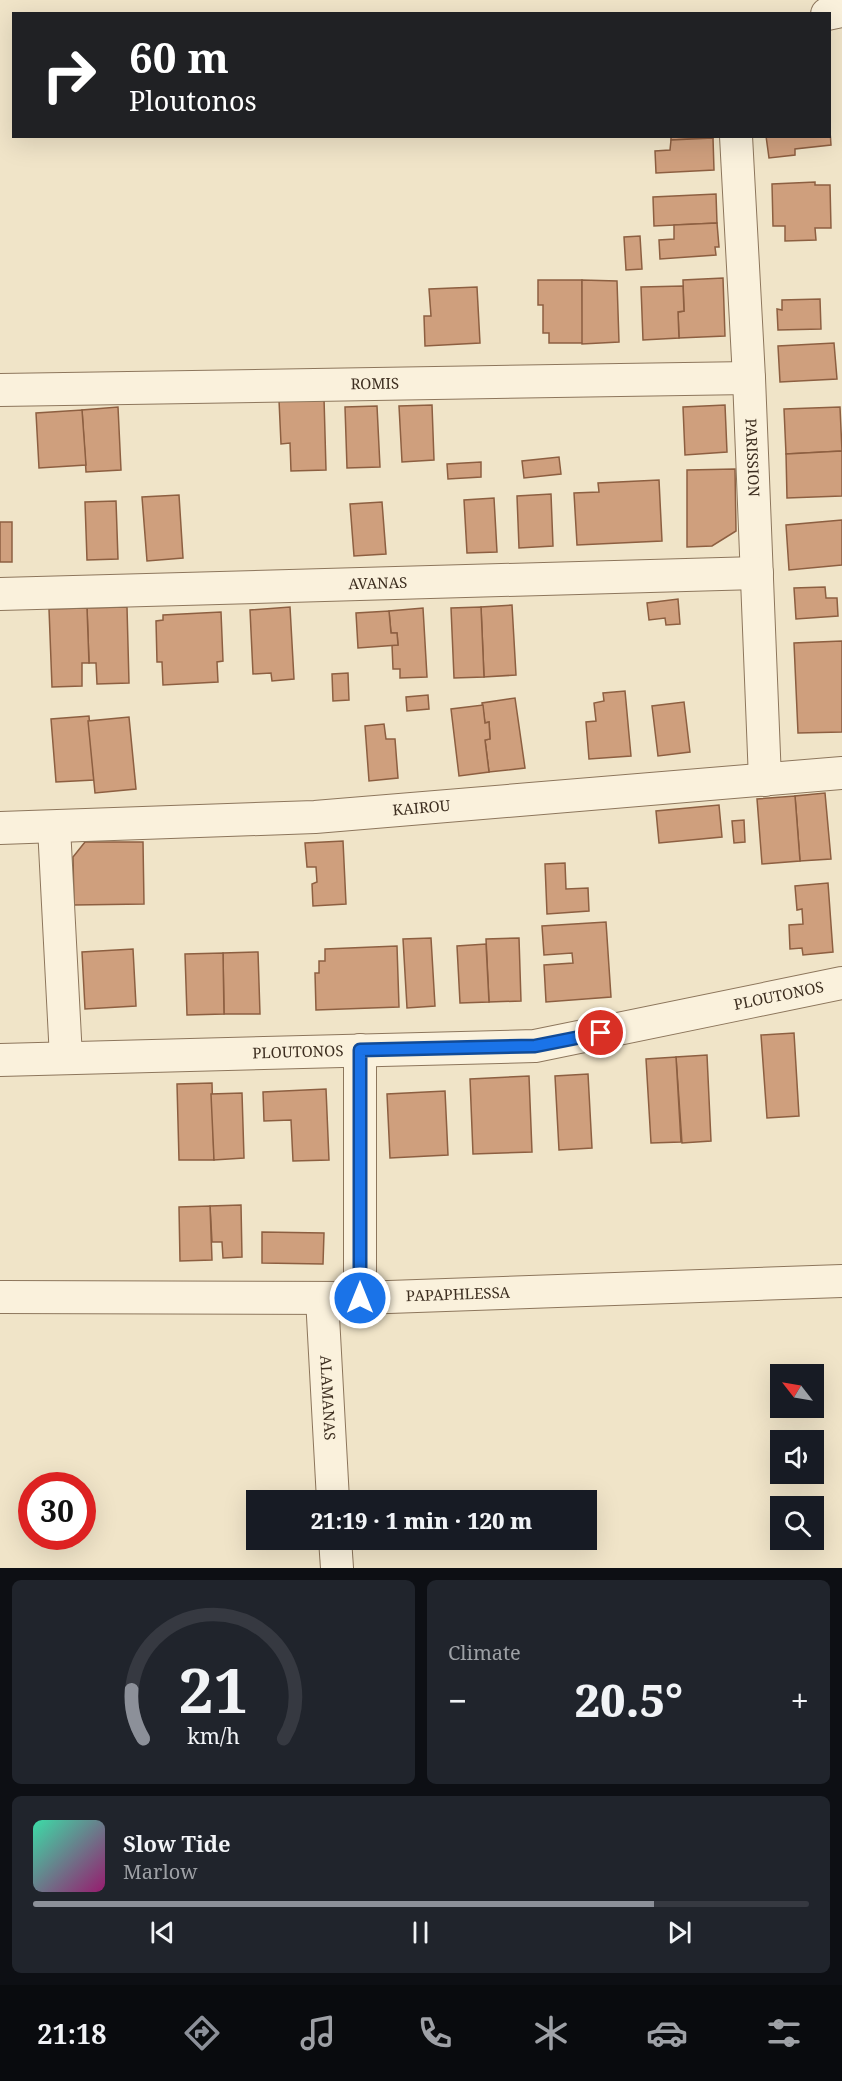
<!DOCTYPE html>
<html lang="en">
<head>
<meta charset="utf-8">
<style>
	body { margin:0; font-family:"Noto Serif",serif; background:#20242c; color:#f1f3f6; height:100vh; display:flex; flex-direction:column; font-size:22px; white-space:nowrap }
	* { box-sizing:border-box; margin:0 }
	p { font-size:20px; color:#9ea1a6 }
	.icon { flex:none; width:33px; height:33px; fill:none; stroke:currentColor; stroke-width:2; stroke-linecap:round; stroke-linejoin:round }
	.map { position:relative; height:1568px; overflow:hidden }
	.details { display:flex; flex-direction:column; gap:12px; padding:12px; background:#0d0f14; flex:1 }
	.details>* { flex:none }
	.hud { position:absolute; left:12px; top:12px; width:819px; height:126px; border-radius:0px; box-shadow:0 6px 24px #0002; background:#202124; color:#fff; overflow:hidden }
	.needle { width:39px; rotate:301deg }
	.buttons { position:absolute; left:770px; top:1364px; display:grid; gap:12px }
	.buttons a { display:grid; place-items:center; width:54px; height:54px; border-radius:0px; background:#171b24; box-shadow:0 6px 24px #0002; font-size:30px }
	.speed { position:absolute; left:18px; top:1472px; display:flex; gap:12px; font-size:30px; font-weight:700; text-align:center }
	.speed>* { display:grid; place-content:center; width:78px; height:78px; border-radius:50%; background:#171b24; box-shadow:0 6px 24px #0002; line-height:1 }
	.speed .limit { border:9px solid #d22; background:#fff; color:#111 }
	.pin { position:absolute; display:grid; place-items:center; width:51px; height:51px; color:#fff; margin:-26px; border:3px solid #fff; border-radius:50%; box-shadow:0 2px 6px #0007 }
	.me { position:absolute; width:66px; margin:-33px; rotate:0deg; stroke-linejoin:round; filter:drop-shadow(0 0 4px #0008) }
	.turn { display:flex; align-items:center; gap:21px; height:126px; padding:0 18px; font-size:27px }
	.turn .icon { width:78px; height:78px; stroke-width:2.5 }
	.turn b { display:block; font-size:42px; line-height:51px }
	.big { font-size:45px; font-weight:800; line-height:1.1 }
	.details .tile { flex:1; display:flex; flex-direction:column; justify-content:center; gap:9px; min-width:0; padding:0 21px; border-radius:9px; background:#20242c }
	.details .dial { align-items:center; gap:0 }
	.dial svg { height:156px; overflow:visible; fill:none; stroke:#363941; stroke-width:7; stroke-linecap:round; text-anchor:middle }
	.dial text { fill:#f1f3f6; stroke:none }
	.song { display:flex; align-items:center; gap:18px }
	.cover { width:72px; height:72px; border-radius:9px; background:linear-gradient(135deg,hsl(160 70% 55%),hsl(320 70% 35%)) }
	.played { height:6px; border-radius:3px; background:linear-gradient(90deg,#8c9099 80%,#363941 80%) }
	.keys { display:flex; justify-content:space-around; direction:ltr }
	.heat { display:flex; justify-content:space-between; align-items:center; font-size:33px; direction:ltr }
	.details .tiles { flex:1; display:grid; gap:12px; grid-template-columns:1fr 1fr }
	.tile:last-child { grid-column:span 2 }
	.trip { position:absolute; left:246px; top:1490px; width:351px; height:60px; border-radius:0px; background:#171b24; box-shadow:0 6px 24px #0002; font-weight:800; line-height:60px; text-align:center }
	.dock { display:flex; height:96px; justify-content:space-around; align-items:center; background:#090b0e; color:#9ea1a6 }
	.dock .icon { width:42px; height:42px }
	.dock .selected { color:#8c9099 }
	.dock b { font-size:27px; color:#f1f3f6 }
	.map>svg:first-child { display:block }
</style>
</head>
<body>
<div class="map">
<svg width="842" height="1568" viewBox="0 0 842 1568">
	<rect width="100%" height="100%" fill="#f0e4c8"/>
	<g fill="#cf9f7d" stroke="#8d5f41" stroke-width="1.5">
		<polygon points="830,131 831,145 795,149 795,155 769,158 766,136 830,136"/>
		<polygon points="671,136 713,136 713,138 671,140"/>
		<polygon points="713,138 714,170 656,173 655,151 670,150 671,140"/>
		<polygon points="815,182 815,185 830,185 831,228 815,228 816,240 785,241 785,226 773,226 772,184"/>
		<polygon points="716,194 717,223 654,226 653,197"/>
		<polygon points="717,223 719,247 715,247 716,255 660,259 659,240 674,239 674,225"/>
		<polygon points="640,236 642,269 626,270 624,237"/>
		<polygon points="723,278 725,336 679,338 678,312 684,311 683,280"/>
		<polygon points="538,280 582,280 583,343 549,343 549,333 543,333 543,305 538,305"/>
		<polygon points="582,280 617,281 619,342 582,344"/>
		<polygon points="683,286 684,311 678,312 679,338 643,340 641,287"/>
		<polygon points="477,287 480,343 425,346 424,316 431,316 429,289"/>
		<polygon points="820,299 821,329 778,330 777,309 782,310 782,300"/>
		<polygon points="834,343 837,379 780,382 778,346"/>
		<polygon points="324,398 326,470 291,471 290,443 281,444 279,400"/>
		<polygon points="432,405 434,460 402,462 399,406"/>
		<polygon points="725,405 727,452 685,455 683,407"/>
		<polygon points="377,406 380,467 347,468 345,407"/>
		<polygon points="118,407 121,470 86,472 82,410"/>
		<polygon points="840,407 842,451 786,454 784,409"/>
		<polygon points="82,410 86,465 39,468 36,413"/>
		<polygon points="842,451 842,496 787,498 786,454"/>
		<polygon points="559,457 561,474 524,478 522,461"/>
		<polygon points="481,462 481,477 448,479 447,464"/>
		<polygon points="735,469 736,531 712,546 687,547 687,470"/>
		<polygon points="659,480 662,541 577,545 574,493 599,492 598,483"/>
		<polygon points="551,494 553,546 519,548 517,496"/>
		<polygon points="179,495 183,558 147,561 142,497"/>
		<polygon points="494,498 497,552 467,553 464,500"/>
		<polygon points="116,501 118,559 87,560 85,502"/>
		<polygon points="382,502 386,554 354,556 350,504"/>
		<polygon points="842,520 842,565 789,570 786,525"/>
		<rect x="0" y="522" width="12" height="40"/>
		<polygon points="825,587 826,598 837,598 838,616 796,619 794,588"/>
		<polygon points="678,599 680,624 666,625 665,618 649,620 647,603"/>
		<polygon points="512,605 516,675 484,677 481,607"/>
		<polygon points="127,607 129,683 97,684 96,663 89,663 87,608"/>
		<polygon points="290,607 294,679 272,681 271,673 253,674 250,610"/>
		<polygon points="481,607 484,677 454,678 451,608"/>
		<polygon points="87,608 89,663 82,663 82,686 52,687 49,609"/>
		<polygon points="423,608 427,677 400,678 400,669 393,669 392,645 398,645 397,633 391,633 389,611"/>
		<polygon points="389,611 391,633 397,633 398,645 358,648 356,613"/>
		<polygon points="221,612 223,661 217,662 218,682 163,685 162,662 157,662 156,621 163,620 163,615"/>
		<polygon points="842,641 842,732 798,733 794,643"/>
		<polygon points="348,673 349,700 333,701 332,674"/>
		<polygon points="625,691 631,756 589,759 586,722 596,721 594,703 604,701 603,693"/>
		<polygon points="428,695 429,709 407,711 406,697"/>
		<polygon points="515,698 525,768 489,772 485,740 490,739 489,722 485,723 482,703"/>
		<polygon points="684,702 690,752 658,756 652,706"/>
		<polygon points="483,705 485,723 489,722 490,739 485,740 489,772 459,776 451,709"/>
		<polygon points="89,716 94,780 56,782 51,719"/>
		<polygon points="129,717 136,789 95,793 88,721"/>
		<polygon points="384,724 386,739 395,739 398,778 369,781 365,726"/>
		<polygon points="825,793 831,859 800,861 795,796"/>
		<polygon points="795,796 800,861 762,864 757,799"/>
		<polygon points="719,805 722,837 659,843 656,811"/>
		<polygon points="744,820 745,842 734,843 732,821"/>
		<polygon points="343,841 346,904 313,906 312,884 317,882 316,867 307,867 305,843"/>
		<polygon points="85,842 143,842 144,904 74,905 73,857"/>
		<polygon points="565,863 566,889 588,888 589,911 547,914 545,864"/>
		<polygon points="828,883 833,952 803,955 802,948 790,949 789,925 803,924 802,909 797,910 795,886"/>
		<polygon points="606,922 611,997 546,1002 544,965 573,963 572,953 544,955 542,926"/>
		<polygon points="431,938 435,1006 407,1008 403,939"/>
		<polygon points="519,938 521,1001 489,1002 486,939"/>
		<polygon points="486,944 489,1002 460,1003 457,946"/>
		<polygon points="397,946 399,1007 316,1010 315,973 319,973 319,961 325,961 325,949"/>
		<polygon points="133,949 136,1006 85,1009 82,952"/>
		<polygon points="258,952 260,1014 224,1014 223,953"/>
		<polygon points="223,953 224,1014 187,1015 185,954"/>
		<polygon points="794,1033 799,1116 767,1118 761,1035"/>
		<polygon points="707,1055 711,1141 682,1143 676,1057"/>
		<polygon points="676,1057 681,1142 651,1143 646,1059"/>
		<polygon points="588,1074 592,1148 559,1150 555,1076"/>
		<polygon points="529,1076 532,1152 473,1154 470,1079"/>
		<polygon points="212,1083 214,1160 179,1160 177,1084"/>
		<polygon points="326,1089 329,1160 293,1161 291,1120 264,1121 263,1092"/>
		<polygon points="445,1091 448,1155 390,1158 387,1094"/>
		<polygon points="242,1093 244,1158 214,1160 211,1094"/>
		<polygon points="241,1205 242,1257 223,1258 222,1242 212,1242 210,1206"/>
		<polygon points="210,1206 212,1260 180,1261 179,1207"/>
		<polygon points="262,1232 324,1233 323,1264 262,1263"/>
	</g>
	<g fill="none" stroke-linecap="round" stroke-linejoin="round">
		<defs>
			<g id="minor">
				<polyline points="827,14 842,11"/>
				<path id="s1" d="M736,136l13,242 16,402"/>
				<path id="s2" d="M0,390l749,-12"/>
				<path id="s3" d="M0,594l757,-21"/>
				<polyline points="54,827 66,1058"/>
				<path id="s4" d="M0,828l315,-11 527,-44"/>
				<polyline points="360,1050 360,1298"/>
				<path id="s5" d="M0,1060l535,-14 307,-63"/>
				<path id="s6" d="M0,1297l360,1 482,-17"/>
				<path id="s7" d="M322,1298l11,202"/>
				<polyline points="335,1539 337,1568"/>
			</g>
		</defs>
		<use href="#minor" stroke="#8d765c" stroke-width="34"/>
		<use href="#minor" stroke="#faf1dc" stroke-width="32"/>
	</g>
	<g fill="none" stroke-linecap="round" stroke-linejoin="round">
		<defs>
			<polyline id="route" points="360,1298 360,1050 535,1046 601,1033"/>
		</defs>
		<use href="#route" stroke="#114b97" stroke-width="15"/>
		<use href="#route" stroke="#1a73e8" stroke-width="10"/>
	</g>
	<g text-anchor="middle" stroke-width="6" stroke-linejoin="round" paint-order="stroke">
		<g font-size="15" fill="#3d2e20" stroke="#f7eed8">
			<text dy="5" stroke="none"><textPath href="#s2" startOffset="375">ROMIS</textPath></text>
			<text dy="5" stroke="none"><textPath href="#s1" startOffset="322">PARISSION</textPath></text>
			<text dy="5" stroke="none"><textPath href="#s3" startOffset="378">AVANAS</textPath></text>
			<text dy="5" stroke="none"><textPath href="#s4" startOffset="422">KAIROU</textPath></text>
			<text dy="5" stroke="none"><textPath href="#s5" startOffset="784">PLOUTONOS</textPath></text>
			<text dy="5" stroke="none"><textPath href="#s5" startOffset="298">PLOUTONOS</textPath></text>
			<text dy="5" stroke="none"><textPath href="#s6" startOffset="458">PAPAPHLESSA</textPath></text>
			<text dy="5" stroke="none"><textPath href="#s7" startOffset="100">ALAMANAS</textPath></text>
		</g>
	</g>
</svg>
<div class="buttons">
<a><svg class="needle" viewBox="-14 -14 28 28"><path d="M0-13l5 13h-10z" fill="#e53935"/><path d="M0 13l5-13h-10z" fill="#9ea1a6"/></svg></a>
<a><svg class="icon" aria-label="sound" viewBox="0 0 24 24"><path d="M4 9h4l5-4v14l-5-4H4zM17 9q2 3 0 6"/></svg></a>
<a><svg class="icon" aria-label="search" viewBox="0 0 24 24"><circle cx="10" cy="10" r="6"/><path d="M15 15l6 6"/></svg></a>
</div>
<div class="speed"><div class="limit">30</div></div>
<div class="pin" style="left:601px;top:1033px;background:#d93025"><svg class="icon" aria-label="arrive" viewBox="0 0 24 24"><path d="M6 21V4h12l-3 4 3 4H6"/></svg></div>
<svg class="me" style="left:360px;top:1298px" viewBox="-20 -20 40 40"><circle r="17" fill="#1a73e8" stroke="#fff" stroke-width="3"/><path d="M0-11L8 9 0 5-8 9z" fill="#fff"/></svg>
<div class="trip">21:19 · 1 min · 120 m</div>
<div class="hud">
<div class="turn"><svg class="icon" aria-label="right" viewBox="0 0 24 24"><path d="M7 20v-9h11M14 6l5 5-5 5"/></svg><div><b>60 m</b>Ploutonos</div></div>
</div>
</div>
<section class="details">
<div class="tiles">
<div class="tile dial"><svg viewBox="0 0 100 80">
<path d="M14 69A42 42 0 1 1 86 69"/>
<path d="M14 69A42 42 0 0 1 8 44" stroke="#8c9099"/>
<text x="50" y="56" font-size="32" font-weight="700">21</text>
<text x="50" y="72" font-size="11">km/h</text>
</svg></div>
<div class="tile"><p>Climate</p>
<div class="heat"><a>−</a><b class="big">20.5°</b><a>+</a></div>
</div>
<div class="tile">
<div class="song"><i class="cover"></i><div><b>Slow Tide</b><p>Marlow</p></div></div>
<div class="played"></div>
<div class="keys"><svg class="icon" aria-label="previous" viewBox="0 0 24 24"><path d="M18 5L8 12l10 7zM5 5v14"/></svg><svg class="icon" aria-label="pause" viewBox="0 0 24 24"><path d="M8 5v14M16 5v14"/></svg><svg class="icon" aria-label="next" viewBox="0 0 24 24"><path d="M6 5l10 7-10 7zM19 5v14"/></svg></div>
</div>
</div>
</section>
<nav class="dock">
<b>21:18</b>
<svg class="icon selected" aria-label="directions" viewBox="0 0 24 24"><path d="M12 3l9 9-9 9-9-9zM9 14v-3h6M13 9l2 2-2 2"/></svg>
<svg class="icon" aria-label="music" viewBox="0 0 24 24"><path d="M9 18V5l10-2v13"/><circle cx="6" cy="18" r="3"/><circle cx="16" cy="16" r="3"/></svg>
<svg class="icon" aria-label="phone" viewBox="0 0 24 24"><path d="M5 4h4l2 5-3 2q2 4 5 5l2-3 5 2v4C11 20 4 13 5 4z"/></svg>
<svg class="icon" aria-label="climate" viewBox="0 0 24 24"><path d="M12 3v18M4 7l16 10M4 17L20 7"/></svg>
<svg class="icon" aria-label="car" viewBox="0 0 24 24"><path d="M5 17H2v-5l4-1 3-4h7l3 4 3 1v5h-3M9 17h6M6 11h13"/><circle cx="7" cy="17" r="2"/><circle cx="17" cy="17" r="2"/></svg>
<svg class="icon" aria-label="filters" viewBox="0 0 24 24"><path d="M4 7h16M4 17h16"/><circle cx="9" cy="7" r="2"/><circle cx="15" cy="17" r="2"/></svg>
</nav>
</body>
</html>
